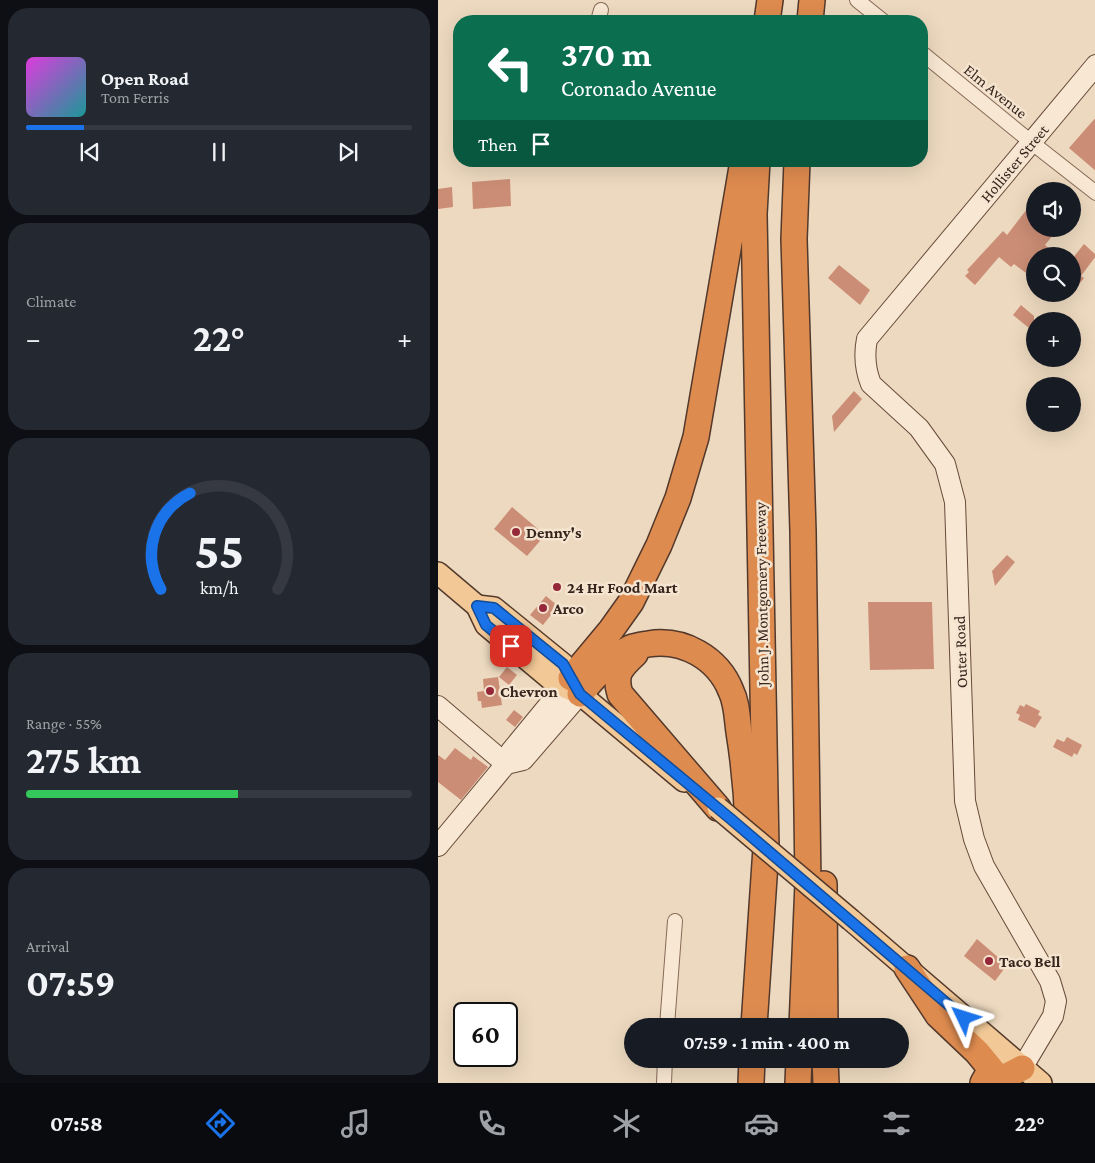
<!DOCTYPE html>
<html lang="en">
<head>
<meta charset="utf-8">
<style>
	body { margin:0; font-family:"Crimson Pro",serif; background:#242831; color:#f1f3f6; height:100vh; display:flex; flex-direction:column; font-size:19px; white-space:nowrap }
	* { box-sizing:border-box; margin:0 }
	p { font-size:16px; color:#9ea1a6 }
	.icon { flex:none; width:28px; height:28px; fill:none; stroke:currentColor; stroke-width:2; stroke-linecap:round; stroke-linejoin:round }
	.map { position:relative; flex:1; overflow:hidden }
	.panel { display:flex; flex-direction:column; gap:8px; padding:8px; background:#0d0f14; width:438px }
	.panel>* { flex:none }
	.top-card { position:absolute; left:15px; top:15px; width:475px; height:152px; border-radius:20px; box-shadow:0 5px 20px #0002; background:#0b6e4f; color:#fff; overflow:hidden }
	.controls { position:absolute; left:588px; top:182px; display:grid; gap:10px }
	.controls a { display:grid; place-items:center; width:55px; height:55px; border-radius:50%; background:#171b24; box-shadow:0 5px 20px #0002; font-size:25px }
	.speed { position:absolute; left:15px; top:1002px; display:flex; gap:10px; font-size:25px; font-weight:700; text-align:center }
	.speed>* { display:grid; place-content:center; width:65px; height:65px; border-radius:50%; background:#171b24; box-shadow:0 5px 20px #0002; line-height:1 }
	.speed .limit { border:2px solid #111; border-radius:8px; background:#fff; color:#111 }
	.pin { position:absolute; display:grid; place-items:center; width:42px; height:42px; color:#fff; margin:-21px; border-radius:10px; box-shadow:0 2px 8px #0006 }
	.me { position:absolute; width:55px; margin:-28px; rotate:311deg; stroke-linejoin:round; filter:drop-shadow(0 0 4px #0008) }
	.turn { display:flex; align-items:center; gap:18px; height:105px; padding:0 25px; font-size:22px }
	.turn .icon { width:65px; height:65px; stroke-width:2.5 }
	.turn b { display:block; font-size:35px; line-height:42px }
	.then { display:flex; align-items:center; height:48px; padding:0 25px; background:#0003; gap:10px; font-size:19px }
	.big { font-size:38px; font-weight:700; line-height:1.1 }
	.panel .card { flex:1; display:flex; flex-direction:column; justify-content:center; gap:8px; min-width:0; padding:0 18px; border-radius:20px; background:#242831 }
	.panel .dial { align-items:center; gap:0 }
	.dial svg { height:130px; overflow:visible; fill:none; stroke:#363941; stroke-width:7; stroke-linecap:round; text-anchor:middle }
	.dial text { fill:#f1f3f6; stroke:none }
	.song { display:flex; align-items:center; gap:15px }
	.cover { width:60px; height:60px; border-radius:8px; background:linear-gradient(135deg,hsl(300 70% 55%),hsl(180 70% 35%)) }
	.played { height:5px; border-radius:2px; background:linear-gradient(90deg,#1a73e8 15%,#363941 15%) }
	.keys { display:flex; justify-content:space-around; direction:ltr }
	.heat { display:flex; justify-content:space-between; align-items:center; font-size:28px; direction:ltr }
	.charge { height:8px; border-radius:4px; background:linear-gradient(90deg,#34c759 55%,#363941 0) }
	.trip { position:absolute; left:186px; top:1018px; width:285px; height:50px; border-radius:25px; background:#171b24; box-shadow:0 5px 20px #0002; font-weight:700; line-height:50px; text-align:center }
	.tab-bar { display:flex; height:80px; justify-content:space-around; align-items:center; background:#090b0e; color:#9ea1a6 }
	.tab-bar .icon { width:35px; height:35px }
	.tab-bar .active { color:#1a73e8 }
	.tab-bar b { font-size:22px; color:#f1f3f6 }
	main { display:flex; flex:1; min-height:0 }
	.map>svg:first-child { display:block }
</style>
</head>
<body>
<main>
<section class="panel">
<div class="card">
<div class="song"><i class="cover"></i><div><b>Open Road</b><p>Tom Ferris</p></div></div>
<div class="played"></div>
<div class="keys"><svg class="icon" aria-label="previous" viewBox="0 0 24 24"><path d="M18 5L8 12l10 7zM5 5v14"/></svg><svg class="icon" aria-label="pause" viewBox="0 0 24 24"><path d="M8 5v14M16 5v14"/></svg><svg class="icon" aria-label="next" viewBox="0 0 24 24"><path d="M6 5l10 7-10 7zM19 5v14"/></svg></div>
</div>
<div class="card"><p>Climate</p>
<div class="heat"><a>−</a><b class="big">22°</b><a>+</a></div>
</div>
<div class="card dial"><svg viewBox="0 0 100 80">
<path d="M14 69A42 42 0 1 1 86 69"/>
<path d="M14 69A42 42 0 0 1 32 10" stroke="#1a73e8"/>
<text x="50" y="56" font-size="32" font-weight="700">55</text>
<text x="50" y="72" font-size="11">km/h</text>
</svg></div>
<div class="card"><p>Range · 55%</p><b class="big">275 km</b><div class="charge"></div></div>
<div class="card"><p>Arrival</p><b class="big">07:59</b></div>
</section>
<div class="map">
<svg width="658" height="1083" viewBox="0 0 658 1083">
	<rect width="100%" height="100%" fill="#edd9bf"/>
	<g fill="#cb8d75">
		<polygon points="658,117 658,171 631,148"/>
		<polygon points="72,179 73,206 35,209 34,182"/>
		<polygon points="14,187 15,207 0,209 0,189"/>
		<polygon points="596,200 596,229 620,229 607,245 620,256 596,256 596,262 588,273 576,264 573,267 561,257 537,285 527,276 531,272 529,270 565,231 569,235"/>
		<polygon points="646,244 658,255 658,256 643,276 646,278 639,287 637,285 634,289 634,259"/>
		<polygon points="401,265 432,290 422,305 390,278"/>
		<polygon points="583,305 596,316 596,332 575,315"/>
		<polygon points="416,391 424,399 396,432 394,416"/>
		<polygon points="74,507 107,535 89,556 56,529"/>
		<polygon points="569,555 577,562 557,586 554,571"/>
		<polygon points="108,596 120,606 105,625 92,615"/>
		<polygon points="430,602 494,602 496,669 432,670"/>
		<polygon points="69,667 79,675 71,685 61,677"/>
		<polygon points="60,677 64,705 44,708 43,701 40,701 39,692 46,691 45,679"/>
		<polygon points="588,704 602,711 600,715 604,717 597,728 580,720 582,715 578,713 582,705 586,707"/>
		<polygon points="76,710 85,717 77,727 68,720"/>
		<polygon points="629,737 644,745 639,755 636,753 634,757 615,747 619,739 626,742"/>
		<polygon points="17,748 33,760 35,756 50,767 23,800 0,782 0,755 7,760"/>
		<polygon points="539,939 569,965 557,981 526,956"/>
	</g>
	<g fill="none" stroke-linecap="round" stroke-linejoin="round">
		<defs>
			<g id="street">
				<polyline points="419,0 445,21"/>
				<polyline points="160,21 163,10"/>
				<polyline points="484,53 593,142 658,193"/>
				<polyline points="229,1026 237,921"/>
				<polyline points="226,1083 227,1059"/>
			</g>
			<g id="secondary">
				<polyline points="0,706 68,764"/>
				<polyline points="68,764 85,760 142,694"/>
				<polyline points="0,846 68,764 73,751 133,678"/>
				<path d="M584,1068l31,-52 3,-15 -6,-20 -66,-115 -10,-27 -9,-38 -10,-299 -10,-38 -26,-36 -48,-44c-6,-15 -7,-30 -4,-45l229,-274"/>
			</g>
			<g id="primary">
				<polyline points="0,573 39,606 48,625 115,681 142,694 246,781"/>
				<polyline points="39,606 56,608 125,664 140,692"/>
				<polyline points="413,920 603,1083"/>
			</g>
			<g id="highway">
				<polyline points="329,21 332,0"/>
				<polyline points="372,21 374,0"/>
				<polyline points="359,161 356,239 365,531 370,883 364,1026"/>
				<path d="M197,654c-15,14 -21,20 -15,40l98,114"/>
				<polyline points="133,678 173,630 193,602 221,545 240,498 258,437 305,161"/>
				<path d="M142,694c15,-17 29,-35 50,-46 5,-2 12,-3 18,-4 35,-6 70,14 83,47 6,12 6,27 8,41 5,31 8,62 9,94"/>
				<polyline points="386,884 387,1026"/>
				<polyline points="469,968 500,1015 539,1052 553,1069 545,1083"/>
				<polyline points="316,1026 328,848 316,214 319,161"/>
				<polyline points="387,1059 388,1083"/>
				<polyline points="313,1083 314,1059"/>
				<polyline points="360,1083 361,1059"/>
				<polyline points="560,1083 563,1079 584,1068"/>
			</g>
		</defs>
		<use href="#street" stroke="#866a58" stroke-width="16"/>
		<use href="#secondary" stroke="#674b3b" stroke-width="22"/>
		<use href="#primary" stroke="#53392c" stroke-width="24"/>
		<use href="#highway" stroke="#53392c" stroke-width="28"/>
		<use href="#street" stroke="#f8e7d2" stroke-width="14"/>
		<use href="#secondary" stroke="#f8e7d2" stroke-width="20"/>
		<use href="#primary" stroke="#f1c896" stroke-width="21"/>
		<use href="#highway" stroke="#de8b4f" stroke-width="25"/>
		<defs>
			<polyline id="primary-bridge" points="280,808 413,920"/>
		</defs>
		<use href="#primary-bridge" stroke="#53392c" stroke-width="24" stroke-linecap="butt"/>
		<use href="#primary-bridge" stroke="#f1c896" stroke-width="21"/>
	</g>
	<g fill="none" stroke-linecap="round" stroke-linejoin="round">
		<defs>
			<polyline id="route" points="73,646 48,625 39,606 56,608 125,664 142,694 294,820 526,1018"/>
		</defs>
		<use href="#route" stroke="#114b97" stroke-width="12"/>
		<use href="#route" stroke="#1a73e8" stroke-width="9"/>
	</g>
	<g fill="#942838" stroke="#f5e4cf" stroke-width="2">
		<circle cx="78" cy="532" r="5"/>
		<circle cx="119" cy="587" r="5"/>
		<circle cx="105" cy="608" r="5"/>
		<circle cx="52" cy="691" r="5"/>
		<circle cx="551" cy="961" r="5"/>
	</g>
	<g text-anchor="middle" stroke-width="5" stroke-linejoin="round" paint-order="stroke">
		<g font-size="16" fill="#35251c" stroke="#f5e4cf">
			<text transform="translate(558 91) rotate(39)" y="6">Elm Avenue</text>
			<text transform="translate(576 163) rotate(-50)" y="6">Hollister Street</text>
			<text transform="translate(323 594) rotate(-91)" y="6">John J. Montgomery Freeway</text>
			<text transform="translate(522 652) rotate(-92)" y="6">Outer Road</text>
		</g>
		<g font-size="16" font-weight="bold" fill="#35251c" stroke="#f5e4cf" text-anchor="start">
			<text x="88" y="538">Denny's</text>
			<text x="129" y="593">24 Hr Food Mart</text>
			<text x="115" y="614">Arco</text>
			<text x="62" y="697">Chevron</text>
			<text x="561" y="967">Taco Bell</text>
		</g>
	</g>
</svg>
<div class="controls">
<a><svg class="icon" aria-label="sound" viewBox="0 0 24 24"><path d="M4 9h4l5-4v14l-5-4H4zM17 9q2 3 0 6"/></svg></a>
<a><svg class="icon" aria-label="search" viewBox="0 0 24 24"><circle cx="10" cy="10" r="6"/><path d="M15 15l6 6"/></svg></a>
<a>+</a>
<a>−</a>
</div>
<div class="speed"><div class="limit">60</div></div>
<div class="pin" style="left:73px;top:646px;background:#d93025"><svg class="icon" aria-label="arrive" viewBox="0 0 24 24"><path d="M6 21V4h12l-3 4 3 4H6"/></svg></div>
<svg class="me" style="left:526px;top:1018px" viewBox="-20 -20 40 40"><path d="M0-17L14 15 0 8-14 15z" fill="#1a73e8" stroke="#fff" stroke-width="4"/></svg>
<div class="trip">07:59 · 1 min · 400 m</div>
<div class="top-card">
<div class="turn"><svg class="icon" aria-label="left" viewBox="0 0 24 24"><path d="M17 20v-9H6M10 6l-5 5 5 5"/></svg><div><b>370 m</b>Coronado Avenue</div></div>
<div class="then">Then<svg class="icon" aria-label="arrive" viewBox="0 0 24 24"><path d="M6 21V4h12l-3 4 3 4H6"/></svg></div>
</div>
</div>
</main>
<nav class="tab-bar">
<b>07:58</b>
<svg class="icon active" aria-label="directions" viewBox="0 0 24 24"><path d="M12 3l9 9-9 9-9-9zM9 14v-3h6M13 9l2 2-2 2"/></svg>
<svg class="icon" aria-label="music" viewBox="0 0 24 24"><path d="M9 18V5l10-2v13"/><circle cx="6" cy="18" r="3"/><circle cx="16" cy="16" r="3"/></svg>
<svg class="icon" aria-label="phone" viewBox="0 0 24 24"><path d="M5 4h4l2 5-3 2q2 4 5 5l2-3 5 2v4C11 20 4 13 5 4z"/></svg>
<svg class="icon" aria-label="climate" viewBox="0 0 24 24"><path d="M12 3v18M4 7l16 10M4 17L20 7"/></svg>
<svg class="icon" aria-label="car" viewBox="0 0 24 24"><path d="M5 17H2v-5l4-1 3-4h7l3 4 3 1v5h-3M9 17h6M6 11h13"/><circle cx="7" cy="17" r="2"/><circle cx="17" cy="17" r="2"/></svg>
<svg class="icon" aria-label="filters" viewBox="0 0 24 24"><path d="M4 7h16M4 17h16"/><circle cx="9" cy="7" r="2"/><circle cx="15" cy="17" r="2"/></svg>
<b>22°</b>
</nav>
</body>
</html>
